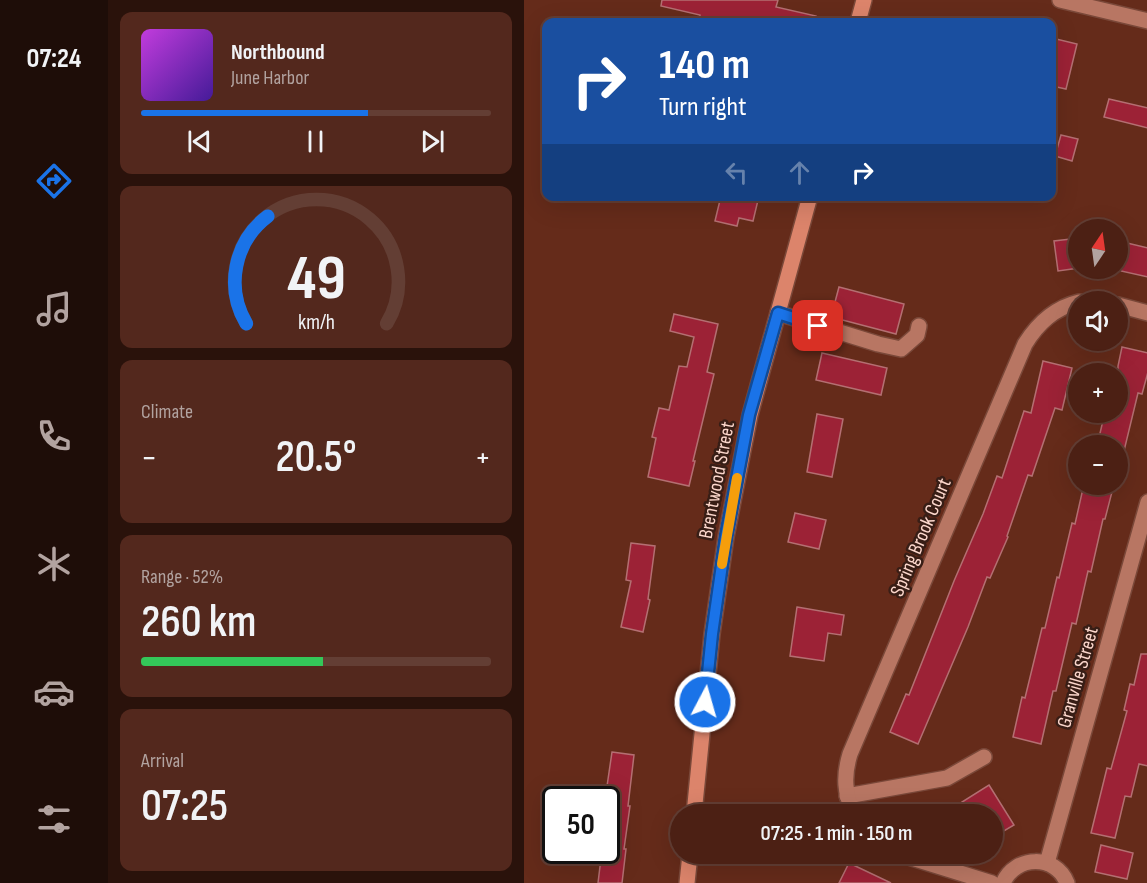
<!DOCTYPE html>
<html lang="en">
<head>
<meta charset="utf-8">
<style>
	body { margin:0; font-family:"Sofia Sans Condensed",sans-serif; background:#53281d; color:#f1f3f6; height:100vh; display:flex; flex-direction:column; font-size:22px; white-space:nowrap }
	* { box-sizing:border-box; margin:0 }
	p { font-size:20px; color:#b2a3a0 }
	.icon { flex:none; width:33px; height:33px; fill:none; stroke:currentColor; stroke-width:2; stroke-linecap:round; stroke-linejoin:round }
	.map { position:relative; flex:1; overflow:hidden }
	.panel { display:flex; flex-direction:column; gap:12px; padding:12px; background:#2a120b; width:416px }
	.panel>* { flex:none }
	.top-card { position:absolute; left:18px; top:18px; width:514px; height:183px; border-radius:12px; box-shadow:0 6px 24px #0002,0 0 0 2px #633e34; background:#1a4fa0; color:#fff; overflow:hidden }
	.needle { width:39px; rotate:13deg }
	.buttons { position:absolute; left:544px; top:219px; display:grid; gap:12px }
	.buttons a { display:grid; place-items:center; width:60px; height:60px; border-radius:50%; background:#4c2014; box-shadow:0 6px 24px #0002,0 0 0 2px #633e34; font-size:30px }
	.speed { position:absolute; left:18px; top:786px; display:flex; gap:12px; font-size:30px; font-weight:700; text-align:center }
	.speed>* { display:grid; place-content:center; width:78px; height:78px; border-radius:50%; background:#4c2014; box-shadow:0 6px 24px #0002,0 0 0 2px #633e34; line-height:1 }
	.speed .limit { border:3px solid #111; border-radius:9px; background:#fff; color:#111 }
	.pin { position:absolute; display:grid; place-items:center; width:51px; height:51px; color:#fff; margin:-26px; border-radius:12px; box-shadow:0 3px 9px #0006 }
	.me { position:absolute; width:66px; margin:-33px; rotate:6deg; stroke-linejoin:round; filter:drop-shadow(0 0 4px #0008) }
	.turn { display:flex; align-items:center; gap:21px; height:126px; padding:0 18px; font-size:27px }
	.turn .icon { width:78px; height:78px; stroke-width:2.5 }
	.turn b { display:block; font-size:42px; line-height:51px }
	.lanes { display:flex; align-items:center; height:57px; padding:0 18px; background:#0003; justify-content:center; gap:30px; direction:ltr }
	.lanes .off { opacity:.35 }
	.big { font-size:45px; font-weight:600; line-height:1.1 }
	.panel .card { flex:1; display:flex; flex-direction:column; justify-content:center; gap:9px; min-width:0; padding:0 21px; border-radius:12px; background:#53281d }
	.panel .dial { align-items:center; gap:0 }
	.dial svg { height:156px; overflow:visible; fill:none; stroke:#633e34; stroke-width:7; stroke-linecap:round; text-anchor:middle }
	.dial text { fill:#f1f3f6; stroke:none }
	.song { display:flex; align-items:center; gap:18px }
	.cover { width:72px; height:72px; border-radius:9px; background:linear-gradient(135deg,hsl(290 70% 55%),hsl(260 70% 35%)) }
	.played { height:6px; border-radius:3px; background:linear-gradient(90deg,#1a73e8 65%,#633e34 65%) }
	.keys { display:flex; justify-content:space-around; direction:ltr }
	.heat { display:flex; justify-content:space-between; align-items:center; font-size:33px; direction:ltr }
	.charge { height:9px; border-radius:4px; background:linear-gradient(90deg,#34c759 52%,#633e34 0) }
	.trip { position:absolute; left:146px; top:804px; width:333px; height:60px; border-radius:30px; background:#4c2014; box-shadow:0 6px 24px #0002,0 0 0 2px #633e34; font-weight:600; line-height:60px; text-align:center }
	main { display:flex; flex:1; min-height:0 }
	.tab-bar { display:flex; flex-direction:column; width:108px; justify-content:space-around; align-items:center; background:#1e0d08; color:#b2a3a0 }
	.tab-bar .icon { width:42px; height:42px }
	.tab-bar .on { color:#1a73e8 }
	.tab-bar b { font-size:27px; color:#f1f3f6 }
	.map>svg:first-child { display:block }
</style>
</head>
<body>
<main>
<nav class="tab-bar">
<b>07:24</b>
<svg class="icon on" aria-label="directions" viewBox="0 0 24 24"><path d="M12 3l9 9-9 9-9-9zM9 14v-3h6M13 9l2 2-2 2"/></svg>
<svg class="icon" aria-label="music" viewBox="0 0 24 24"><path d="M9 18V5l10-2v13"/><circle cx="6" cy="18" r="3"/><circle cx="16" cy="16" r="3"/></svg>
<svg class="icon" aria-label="phone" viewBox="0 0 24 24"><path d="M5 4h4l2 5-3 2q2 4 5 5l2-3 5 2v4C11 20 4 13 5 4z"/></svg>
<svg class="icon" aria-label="climate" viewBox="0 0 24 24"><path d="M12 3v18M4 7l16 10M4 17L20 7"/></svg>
<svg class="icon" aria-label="car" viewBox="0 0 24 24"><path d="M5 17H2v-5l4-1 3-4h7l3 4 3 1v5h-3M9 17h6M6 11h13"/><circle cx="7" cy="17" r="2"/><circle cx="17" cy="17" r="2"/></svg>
<svg class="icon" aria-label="filters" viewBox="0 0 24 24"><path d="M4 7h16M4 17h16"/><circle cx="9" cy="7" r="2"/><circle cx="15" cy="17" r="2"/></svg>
</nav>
<section class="panel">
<div class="card">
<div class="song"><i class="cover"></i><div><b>Northbound</b><p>June Harbor</p></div></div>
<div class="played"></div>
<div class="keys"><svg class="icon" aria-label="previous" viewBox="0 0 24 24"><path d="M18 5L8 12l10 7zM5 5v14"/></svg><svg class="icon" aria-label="pause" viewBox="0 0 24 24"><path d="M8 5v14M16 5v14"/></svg><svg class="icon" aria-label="next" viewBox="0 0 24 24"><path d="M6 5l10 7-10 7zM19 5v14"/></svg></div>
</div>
<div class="card dial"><svg viewBox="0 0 100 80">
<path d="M14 69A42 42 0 1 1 86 69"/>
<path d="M14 69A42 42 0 0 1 25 14" stroke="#1a73e8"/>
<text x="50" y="56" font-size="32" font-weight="700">49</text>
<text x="50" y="72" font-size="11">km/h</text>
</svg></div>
<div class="card"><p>Climate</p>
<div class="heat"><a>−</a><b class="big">20.5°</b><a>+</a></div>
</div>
<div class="card"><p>Range · 52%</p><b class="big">260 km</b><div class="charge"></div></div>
<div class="card"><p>Arrival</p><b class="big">07:25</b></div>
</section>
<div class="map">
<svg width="624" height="883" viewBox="0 0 624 883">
	<rect width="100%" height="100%" fill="#652b1a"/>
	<g fill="#9c2236" stroke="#b46f72" stroke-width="1.5">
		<polygon points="138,0 254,0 252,7 292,16 291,22 175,22 176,15 137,6"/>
		<polygon points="528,38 553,44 542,89 528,86"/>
		<polygon points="585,99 624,108 624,128 580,117"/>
		<polygon points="537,135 554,139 548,161 531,156"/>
		<polygon points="197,196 235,196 229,221 215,218 213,226 191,221"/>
		<polygon points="555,238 555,268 534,271 530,241"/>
		<polygon points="603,243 624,248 624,277 597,271"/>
		<polygon points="315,287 380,304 372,334 307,317"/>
		<polygon points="150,314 194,324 183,372 190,374 169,461 171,461 165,486 124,477 132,438 128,437 135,408 145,410 155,366 163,367 170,337 146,331"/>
		<polygon points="598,347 624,353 624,372 618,394 614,393 600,451 594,450 594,446 573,446 581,412 594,412 594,366"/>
		<polygon points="298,353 363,368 357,395 292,380"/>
		<polygon points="519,361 548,368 538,410 531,408 508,476 504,475 483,536 484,537 466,578 463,577 444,627 394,744 366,732 382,694 385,695 430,581 459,514 473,476 478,478 500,411 507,413"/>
		<polygon points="293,414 319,419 308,477 283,472"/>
		<polygon points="560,484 590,484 581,519 579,519 567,572 564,571 552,624 548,623 532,691 529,691 517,744 489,737 498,697 501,698 518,628 521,628 533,577 535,578 548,523 551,524"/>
		<polygon points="271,513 302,520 295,549 264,542"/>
		<polygon points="107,543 131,546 124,599 126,600 119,632 97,627 107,581 102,580"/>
		<polygon points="273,607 320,615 317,635 304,633 300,661 266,656"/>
		<polygon points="617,654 624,654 624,766 615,764 607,797 601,796 591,838 567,833 583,768 587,769 603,711 600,710 606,684 610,685"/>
		<polygon points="88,752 110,755 104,806 106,806 100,849 102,849 98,883 74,883 78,850 82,850 82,793"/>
		<polygon points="465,785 490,825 468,838 468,814 445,814 438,802"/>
		<polygon points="577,845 609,853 603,879 571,872"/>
		<polygon points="325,863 367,883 315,883"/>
	</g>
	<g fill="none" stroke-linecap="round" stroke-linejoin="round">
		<defs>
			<g id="minor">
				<polyline points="536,0 624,21"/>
				<polyline points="560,302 581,302"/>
				<polyline points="594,305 624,313"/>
				<polyline points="254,313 354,344 377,349 393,335 395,326"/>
				<polyline points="323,796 423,778 460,757"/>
				<path d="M329,814c-8,-22 -10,-37 -3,-60l175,-410c13,-21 29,-36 54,-42"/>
				<polyline points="375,854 468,883"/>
				<polyline points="523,863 624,502"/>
				<path d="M479,883c12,-28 53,-29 64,0"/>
			</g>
			<g id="major">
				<polyline points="334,22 340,0"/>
				<polyline points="170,814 188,634 202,537 226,415 286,196"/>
				<polyline points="163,883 166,854"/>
			</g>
		</defs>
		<use href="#minor" stroke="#7a4839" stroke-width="18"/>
		<use href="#major" stroke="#7a4839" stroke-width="18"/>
		<use href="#minor" stroke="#b87663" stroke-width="15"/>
		<use href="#major" stroke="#dc846b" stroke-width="15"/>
	</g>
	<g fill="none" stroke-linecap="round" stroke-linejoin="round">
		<defs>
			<polyline id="route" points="181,702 188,634 202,537 225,415 254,313 294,326"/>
		</defs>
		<use href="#route" stroke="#114b97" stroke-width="15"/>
		<use href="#route" stroke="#1a73e8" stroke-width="10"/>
		<polyline stroke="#f59e0b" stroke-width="10" points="198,564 213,478"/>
	</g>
	<g text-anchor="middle" stroke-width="5" stroke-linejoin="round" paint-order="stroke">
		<g font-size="20" fill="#fcd7cc" stroke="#381e16">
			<text transform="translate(192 480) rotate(-79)" y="7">Brentwood Street</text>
			<text transform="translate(396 537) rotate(-67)" y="7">Spring Brook Court</text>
			<text transform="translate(553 677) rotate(-74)" y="7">Granville Street</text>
		</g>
	</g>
</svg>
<div class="buttons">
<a><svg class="needle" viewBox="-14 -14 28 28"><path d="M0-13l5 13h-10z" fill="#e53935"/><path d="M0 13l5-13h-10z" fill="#b2a3a0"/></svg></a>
<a><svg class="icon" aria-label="sound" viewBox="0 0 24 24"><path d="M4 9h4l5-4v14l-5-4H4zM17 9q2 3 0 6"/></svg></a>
<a>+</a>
<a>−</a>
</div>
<div class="speed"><div class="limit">50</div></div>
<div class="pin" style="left:294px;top:326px;background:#d93025"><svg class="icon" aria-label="arrive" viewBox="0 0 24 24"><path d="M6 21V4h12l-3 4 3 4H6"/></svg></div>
<svg class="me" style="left:181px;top:702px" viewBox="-20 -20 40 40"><circle r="17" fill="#1a73e8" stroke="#fff" stroke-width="3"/><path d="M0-11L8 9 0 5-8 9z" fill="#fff"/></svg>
<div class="trip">07:25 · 1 min · 150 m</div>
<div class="top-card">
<div class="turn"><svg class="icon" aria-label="right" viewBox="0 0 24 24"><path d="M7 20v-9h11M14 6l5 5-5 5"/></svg><div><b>140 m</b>Turn right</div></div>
<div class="lanes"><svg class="icon off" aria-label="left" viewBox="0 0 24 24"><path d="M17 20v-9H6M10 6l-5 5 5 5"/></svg><svg class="icon off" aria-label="ahead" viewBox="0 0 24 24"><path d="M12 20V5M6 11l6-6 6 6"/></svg><svg class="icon" aria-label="right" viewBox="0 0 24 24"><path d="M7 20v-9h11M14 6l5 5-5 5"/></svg></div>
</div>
</div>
</main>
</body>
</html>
